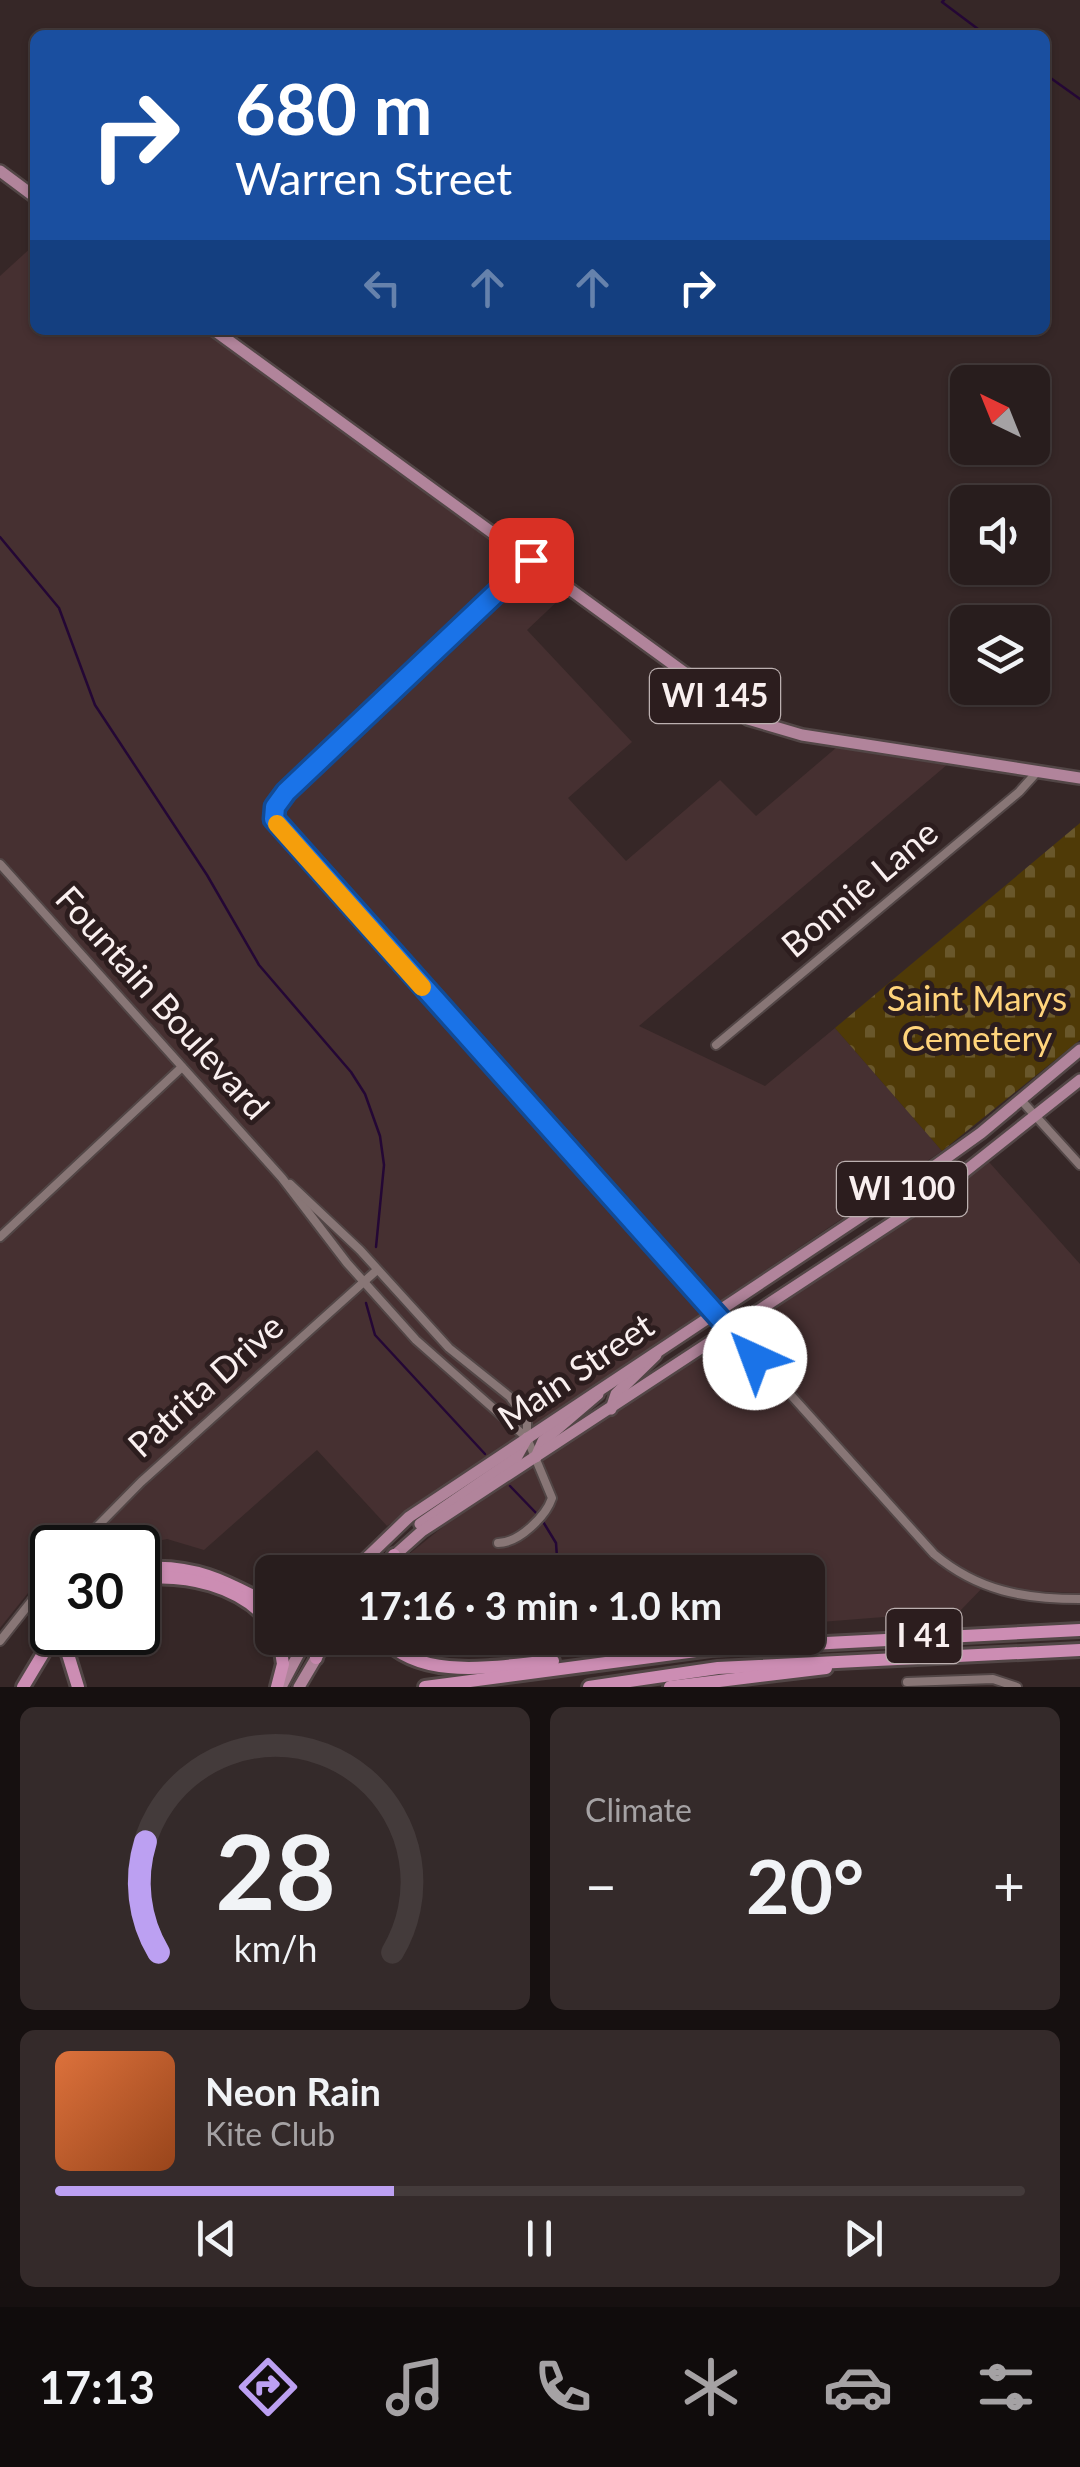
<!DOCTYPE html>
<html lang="en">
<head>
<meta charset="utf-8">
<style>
	body { margin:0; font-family:Lato,sans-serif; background:#342a2a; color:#f1f3f6; height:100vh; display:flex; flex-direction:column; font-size:38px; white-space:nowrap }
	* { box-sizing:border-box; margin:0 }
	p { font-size:32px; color:#a5a2a4 }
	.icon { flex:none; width:55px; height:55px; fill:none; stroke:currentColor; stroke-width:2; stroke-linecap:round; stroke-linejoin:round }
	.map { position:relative; height:1687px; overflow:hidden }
	.details { display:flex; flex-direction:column; gap:20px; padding:20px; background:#161010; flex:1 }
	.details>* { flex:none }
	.hud { position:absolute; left:30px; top:30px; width:1020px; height:305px; border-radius:15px; box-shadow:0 2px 8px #0004,0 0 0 2px #443b3b; background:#1a4fa0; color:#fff; overflow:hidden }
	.needle { width:65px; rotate:317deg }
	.tools { position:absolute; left:950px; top:365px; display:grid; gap:20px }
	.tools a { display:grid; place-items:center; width:100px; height:100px; border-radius:15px; background:#281d1d; box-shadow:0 2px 8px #0004,0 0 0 2px #443b3b; font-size:50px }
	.speed { position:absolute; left:30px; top:1525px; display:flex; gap:20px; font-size:50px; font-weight:700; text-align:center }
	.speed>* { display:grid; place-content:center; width:130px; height:130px; border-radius:50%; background:#281d1d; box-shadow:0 2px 8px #0004,0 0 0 2px #443b3b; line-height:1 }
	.speed .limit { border:5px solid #111; border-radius:15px; background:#fff; color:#111 }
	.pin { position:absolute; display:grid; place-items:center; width:85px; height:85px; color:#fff; margin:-42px; border-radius:20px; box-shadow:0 5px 15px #0006 }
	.me { position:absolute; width:110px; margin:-55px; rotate:317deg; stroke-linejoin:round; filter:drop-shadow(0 0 8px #0008) }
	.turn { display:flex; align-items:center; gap:35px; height:210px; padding:0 40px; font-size:45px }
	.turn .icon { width:130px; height:130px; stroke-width:2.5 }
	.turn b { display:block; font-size:70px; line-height:85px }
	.lanes { display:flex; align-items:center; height:95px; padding:0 40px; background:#0003; justify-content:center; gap:50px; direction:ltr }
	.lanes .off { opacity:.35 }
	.big { font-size:75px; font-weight:700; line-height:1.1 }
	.details .tile { flex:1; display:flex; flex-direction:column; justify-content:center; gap:15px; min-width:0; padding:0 35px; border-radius:15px; background:#342a2a }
	.details .dial { align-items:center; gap:0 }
	.dial svg { height:260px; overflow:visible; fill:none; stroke:#443b3b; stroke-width:7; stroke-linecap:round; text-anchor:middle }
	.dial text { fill:#f1f3f6; stroke:none }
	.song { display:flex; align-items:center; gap:30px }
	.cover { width:120px; height:120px; border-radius:15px; background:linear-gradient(135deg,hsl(20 70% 55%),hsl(20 70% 35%)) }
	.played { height:10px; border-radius:5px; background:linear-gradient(90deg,#bca0f2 35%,#443b3b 35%) }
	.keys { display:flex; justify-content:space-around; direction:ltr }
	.heat { display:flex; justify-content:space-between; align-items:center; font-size:55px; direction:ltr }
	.details .tiles { flex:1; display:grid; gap:20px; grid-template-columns:1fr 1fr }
	.tile:last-child { grid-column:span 2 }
	.trip { position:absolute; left:255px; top:1555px; width:570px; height:100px; border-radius:15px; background:#281d1d; box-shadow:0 2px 8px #0004,0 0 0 2px #443b3b; font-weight:700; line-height:100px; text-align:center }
	.tab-bar { display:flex; height:160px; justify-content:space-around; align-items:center; background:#100c0c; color:#a5a2a4 }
	.tab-bar .icon { width:70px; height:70px }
	.tab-bar .selected { color:#bca0f2 }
	.tab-bar b { font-size:45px; color:#f1f3f6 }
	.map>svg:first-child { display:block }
</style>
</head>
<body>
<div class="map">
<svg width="1080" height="1687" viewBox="0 0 1080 1687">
	<defs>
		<pattern id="cemetery-stones" width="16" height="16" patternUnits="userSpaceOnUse" patternTransform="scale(2.5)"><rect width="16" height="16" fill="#4f3a07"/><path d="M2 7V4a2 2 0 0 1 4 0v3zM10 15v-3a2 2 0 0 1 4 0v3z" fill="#69572b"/></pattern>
	</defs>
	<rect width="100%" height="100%" fill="#362727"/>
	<g fill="#463031">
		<polygon points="35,244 35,330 204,330 564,595 527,630 632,742 568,798 626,861 720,780 756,816 837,747 948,764 639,1026 765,1086 835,1028 942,1151 387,1526 317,1450 204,1550 167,1539 131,1547 52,1548 52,1563 0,1628 0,276"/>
		<polygon points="989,1162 1080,1264 1080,1593 1017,1590 989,1581 960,1611 808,1623 808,1572 387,1572 450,1521"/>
		<polygon points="417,1638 640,1638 438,1657"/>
	</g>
	<polygon fill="url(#cemetery-stones)" points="1080,823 1080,1040 942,1151 835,1028"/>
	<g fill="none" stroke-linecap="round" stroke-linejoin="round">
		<g stroke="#240735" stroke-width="2.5">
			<polyline points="944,0 942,2 986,35"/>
			<polyline points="1045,74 1080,99"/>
			<polyline points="0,537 59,608 95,705 207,875 259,965 351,1072 365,1094 380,1136 384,1165 376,1247"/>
			<polyline points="366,1303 375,1335 485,1454"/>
			<polyline points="510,1486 537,1514"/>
			<polyline points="542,1520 556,1543 558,1572"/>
			<polyline points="560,1638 560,1652"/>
		</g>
		<defs>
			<g id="minor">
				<path d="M531,560l-245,232 -11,15 1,16 658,731c44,37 90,45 146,45"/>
				<polyline points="0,864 282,1178 347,1263 416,1340 527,1438"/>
				<polyline points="716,1045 1019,792 1037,772"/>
				<polyline points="1021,1100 1080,1165"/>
				<path d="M290,1184l70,66 89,98 61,49 17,24v17l25,60c-6,18 -33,45 -54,45"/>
				<polyline points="0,1237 182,1067"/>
				<polyline points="76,1548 141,1482 377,1270"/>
				<polyline points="0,1641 52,1575"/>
				<polyline points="907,1682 993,1679 1017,1687"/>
			</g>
			<g id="primary">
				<polyline points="0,171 35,197"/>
				<polyline points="214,330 748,719 802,735 1080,778"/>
				<polyline points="611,1409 616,1394 656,1355"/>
				<polyline points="536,1457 543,1441 598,1394"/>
				<polyline points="420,1524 516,1458 527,1438"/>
				<polyline points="353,1571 409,1517 914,1181 981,1133 1080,1050"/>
				<polyline points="376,1572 422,1531 939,1192 1080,1080"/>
				<polyline points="281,1687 307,1638"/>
				<polyline points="299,1687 328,1638"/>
			</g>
			<g id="motorway">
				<path d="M138,1569c52,-7 90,13 134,37"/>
				<polyline points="348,1572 356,1567"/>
				<polyline points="384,1572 394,1555"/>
				<path d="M138,1579c46,-6 104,6 134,46"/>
				<polyline points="70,1632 67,1651 78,1687"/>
				<path d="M383,1638c40,45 118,27 170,23"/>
				<polyline points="316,1658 317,1638"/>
				<polyline points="23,1687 56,1632"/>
				<polyline points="277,1687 283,1664 279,1638"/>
				<polyline points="425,1687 711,1649 1080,1630"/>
				<polyline points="589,1687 718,1668 1080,1650"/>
				<polyline points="670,1687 826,1668"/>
			</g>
		</defs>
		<use href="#minor" stroke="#524646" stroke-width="12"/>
		<use href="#primary" stroke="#524646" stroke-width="16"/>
		<use href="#motorway" stroke="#524646" stroke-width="18"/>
		<use href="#minor" stroke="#887676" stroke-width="8"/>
		<use href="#primary" stroke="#b1849b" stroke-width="11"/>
		<use href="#motorway" stroke="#cc8db3" stroke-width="12"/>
	</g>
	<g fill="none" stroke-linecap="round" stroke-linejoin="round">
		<defs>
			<polyline id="route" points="531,560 286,792 275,807 274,819 755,1358"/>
		</defs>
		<use href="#route" stroke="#114b97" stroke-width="25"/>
		<use href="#route" stroke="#1a73e8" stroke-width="18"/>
		<polyline stroke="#f59e0b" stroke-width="18" points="277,824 422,987"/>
	</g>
	<g text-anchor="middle" stroke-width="10" stroke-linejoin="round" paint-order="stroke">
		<g fill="#2c1d1e" stroke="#bcb0b0" stroke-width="2.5">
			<rect x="650" y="669" width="130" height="54" rx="8"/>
			<rect x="837" y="1162" width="130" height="54" rx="8"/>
			<rect x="886.5" y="1609" width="75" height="54" rx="8"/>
		</g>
		<g font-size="32" font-weight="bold" fill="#f9efef">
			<text x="715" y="707">WI 145</text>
			<text x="902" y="1200">WI 100</text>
			<text x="924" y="1647">I 41</text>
		</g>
		<g font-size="35" fill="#f9efef" stroke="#2c1d1e">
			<text transform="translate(860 889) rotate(-40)" y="12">Bonnie Lane</text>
			<text transform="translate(162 1003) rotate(48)" y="12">Fountain Boulevard</text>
			<text transform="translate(576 1372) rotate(-34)" y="12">Main Street</text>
			<text transform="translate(206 1386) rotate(-42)" y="12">Patrita Drive</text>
		</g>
		<g font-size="35" fill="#ffd47b" stroke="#2c1d1e">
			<text x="977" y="1011">Saint Marys<tspan x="977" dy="40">Cemetery</tspan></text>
		</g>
	</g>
</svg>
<div class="tools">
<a><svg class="needle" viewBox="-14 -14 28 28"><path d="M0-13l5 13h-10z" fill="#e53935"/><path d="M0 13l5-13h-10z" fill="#a5a2a4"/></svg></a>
<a><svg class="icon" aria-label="sound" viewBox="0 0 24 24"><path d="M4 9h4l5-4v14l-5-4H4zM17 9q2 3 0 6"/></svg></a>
<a><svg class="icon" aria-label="layers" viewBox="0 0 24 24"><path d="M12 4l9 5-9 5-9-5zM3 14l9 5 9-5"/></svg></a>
</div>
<div class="speed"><div class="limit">30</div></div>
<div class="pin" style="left:531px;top:560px;background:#d93025"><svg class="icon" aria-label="arrive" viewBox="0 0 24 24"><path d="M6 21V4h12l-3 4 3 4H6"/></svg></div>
<svg class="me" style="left:755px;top:1358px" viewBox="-20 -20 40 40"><circle r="19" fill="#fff"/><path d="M0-13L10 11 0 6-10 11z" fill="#1a73e8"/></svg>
<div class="trip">17:16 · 3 min · 1.0 km</div>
<div class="hud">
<div class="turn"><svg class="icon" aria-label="right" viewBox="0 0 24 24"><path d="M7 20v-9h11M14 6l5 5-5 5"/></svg><div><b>680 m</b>Warren Street</div></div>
<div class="lanes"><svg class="icon off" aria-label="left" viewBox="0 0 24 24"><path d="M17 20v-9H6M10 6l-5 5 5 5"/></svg><svg class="icon off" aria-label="ahead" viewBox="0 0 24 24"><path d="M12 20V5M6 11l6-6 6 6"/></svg><svg class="icon off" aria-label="ahead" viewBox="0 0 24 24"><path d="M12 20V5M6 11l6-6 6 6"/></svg><svg class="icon" aria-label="right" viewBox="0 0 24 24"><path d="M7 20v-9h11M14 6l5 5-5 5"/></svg></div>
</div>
</div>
<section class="details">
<div class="tiles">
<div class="tile dial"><svg viewBox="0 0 100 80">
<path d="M14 69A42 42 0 1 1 86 69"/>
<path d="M14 69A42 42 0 0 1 10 35" stroke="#bca0f2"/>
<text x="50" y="56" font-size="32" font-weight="700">28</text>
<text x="50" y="72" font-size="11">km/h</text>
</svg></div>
<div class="tile"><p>Climate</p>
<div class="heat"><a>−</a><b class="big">20°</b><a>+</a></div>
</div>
<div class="tile">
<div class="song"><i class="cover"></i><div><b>Neon Rain</b><p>Kite Club</p></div></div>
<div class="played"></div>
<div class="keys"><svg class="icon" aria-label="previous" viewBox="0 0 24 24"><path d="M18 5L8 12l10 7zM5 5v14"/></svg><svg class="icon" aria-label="pause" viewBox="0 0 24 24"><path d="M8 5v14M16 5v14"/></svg><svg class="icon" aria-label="next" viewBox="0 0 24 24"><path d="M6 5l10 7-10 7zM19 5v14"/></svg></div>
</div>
</div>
</section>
<nav class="tab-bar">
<b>17:13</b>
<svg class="icon selected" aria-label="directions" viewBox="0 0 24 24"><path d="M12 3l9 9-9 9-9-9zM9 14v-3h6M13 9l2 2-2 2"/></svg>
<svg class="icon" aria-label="music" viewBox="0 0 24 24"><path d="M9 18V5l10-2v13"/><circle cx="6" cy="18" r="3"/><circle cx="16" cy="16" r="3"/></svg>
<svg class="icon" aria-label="phone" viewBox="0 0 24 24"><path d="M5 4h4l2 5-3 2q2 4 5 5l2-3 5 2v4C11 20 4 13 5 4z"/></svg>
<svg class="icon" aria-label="climate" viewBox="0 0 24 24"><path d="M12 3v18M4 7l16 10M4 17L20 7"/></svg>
<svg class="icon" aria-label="car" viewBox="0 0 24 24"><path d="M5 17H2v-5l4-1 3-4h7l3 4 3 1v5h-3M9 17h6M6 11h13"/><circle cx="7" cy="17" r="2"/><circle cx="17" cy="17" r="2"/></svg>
<svg class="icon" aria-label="filters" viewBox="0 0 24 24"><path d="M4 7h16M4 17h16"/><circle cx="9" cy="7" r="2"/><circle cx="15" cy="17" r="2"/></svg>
</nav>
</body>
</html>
